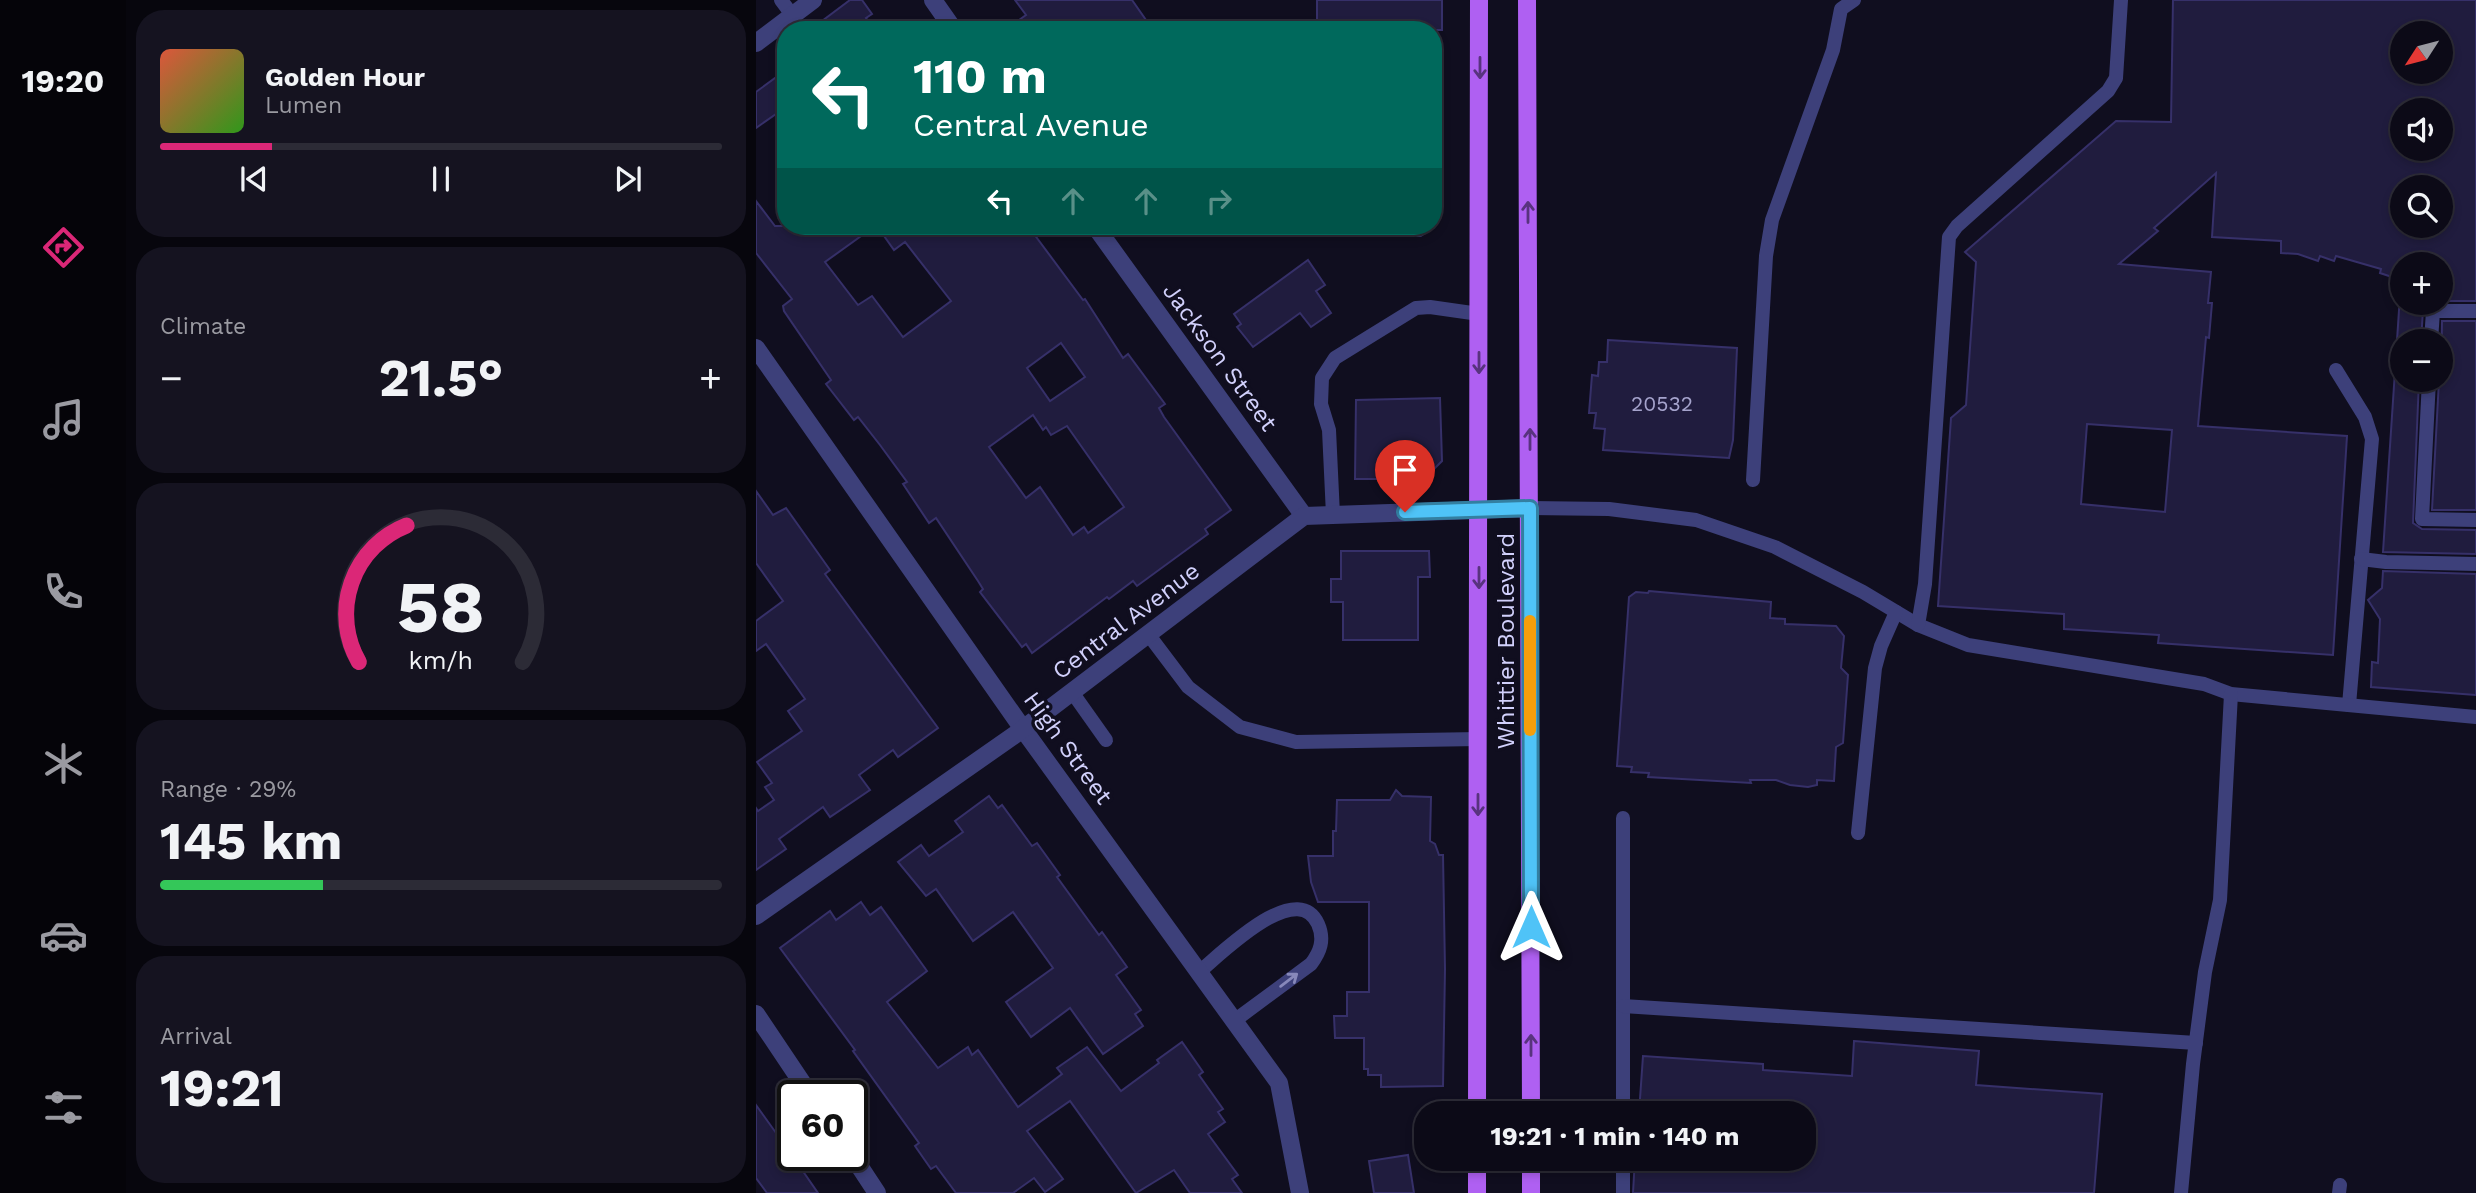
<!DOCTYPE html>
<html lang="en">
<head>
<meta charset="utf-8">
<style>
	body { margin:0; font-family:"Work Sans",sans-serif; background:#151320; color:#f1f3f6; height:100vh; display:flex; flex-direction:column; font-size:26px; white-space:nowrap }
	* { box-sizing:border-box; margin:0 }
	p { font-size:23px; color:#9a9aa1 }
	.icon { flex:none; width:38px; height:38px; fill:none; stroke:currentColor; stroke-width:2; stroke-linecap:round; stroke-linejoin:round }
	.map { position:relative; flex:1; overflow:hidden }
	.sheet { display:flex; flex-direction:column; gap:10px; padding:10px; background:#07060d; width:630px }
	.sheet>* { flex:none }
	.guide { position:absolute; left:21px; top:21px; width:665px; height:214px; border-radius:28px; box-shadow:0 4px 10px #0003,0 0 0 2px #2c2b36; background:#00695c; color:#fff; overflow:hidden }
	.needle { width:46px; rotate:234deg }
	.buttons { position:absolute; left:1634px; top:21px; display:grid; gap:14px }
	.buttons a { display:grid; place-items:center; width:63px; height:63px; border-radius:50%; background:#0c0a17; box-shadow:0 4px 10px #0003,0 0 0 2px #2c2b36; font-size:35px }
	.speed { position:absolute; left:21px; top:1080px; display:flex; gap:14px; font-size:35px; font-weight:700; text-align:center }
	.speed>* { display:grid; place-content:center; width:91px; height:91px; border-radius:50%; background:#0c0a17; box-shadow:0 4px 10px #0003,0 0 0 2px #2c2b36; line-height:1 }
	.speed .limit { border:4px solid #111; border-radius:10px; background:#fff; color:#111 }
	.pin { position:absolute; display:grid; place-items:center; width:60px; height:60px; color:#fff; margin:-72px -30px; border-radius:50% 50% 50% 0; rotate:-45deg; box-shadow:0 0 7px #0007 }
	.pin .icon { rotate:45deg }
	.me { position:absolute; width:77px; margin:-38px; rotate:0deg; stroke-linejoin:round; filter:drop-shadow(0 0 5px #0008) }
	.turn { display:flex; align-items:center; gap:24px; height:147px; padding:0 21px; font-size:32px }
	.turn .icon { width:91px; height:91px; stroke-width:2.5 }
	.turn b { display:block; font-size:49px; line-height:60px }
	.lanes { display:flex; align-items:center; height:66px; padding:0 21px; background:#0003; justify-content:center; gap:35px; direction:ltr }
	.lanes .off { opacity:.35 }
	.big { font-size:52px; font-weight:700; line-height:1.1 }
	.sheet .widget { flex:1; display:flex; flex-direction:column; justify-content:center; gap:10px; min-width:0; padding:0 24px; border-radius:28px; background:#151320 }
	.sheet .dial { align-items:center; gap:0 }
	.dial svg { height:182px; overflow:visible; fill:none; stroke:#2c2b36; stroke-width:7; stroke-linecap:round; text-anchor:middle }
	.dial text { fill:#f1f3f6; stroke:none }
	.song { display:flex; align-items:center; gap:21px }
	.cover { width:84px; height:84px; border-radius:10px; background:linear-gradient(135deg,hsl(10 70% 55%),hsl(110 70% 35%)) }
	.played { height:7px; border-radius:4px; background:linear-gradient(90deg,#db2777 20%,#2c2b36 20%) }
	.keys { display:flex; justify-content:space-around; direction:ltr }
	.heat { display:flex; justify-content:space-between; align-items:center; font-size:38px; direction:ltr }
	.charge { height:10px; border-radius:5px; background:linear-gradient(90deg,#34c759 29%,#2c2b36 0) }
	.trip { position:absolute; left:658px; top:1101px; width:402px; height:70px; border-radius:28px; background:#0c0a17; box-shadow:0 4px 10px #0003,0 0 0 2px #2c2b36; font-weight:700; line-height:70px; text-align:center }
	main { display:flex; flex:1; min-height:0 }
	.tab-bar { display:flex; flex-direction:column; width:126px; justify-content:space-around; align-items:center; background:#050409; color:#9a9aa1 }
	.tab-bar .icon { width:49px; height:49px }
	.tab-bar .active { color:#db2777 }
	.tab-bar b { font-size:32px; color:#f1f3f6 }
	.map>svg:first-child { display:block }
</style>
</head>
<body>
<main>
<nav class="tab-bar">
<b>19:20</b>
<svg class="icon active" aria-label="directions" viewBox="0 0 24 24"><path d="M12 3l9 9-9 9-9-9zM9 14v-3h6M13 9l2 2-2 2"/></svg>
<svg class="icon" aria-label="music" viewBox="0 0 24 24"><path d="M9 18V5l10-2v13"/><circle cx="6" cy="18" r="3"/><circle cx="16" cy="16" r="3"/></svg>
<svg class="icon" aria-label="phone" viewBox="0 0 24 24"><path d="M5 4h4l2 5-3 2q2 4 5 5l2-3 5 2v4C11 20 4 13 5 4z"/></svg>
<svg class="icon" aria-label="climate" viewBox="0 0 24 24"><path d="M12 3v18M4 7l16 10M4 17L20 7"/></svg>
<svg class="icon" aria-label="car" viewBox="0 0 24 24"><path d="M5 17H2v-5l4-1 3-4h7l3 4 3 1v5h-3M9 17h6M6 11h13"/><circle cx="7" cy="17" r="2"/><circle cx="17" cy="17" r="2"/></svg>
<svg class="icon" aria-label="filters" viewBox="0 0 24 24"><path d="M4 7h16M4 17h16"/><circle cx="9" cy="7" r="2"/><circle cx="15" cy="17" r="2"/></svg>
</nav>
<section class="sheet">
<div class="widget">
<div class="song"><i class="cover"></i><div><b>Golden Hour</b><p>Lumen</p></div></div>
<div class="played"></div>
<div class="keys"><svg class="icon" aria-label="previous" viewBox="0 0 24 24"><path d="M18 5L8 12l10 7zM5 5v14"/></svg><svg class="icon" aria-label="pause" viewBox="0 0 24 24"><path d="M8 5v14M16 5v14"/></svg><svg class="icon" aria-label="next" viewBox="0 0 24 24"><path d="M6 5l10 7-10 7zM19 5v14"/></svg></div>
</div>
<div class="widget"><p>Climate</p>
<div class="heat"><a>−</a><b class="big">21.5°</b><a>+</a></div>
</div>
<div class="widget dial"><svg viewBox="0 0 100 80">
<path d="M14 69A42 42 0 1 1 86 69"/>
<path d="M14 69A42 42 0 0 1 35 9" stroke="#db2777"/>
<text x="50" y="56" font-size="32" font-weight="700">58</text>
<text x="50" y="72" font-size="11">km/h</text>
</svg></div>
<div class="widget"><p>Range · 29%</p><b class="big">145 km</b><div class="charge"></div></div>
<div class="widget"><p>Arrival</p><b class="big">19:21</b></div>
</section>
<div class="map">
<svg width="1720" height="1193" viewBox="0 0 1720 1193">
	<rect width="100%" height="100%" fill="#100e1f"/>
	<g fill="#201c3e" stroke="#363069" stroke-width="2" fill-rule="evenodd">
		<polygon points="94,0 106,0 116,14 110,18 118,30 54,30"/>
		<polygon points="259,0 376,0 397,30 249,30 270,15"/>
		<rect x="561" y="0" width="125" height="30"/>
		<path d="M1417,0h303v301h-35v-37h-38v39h25l-5,7 -2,31h-18v39h16l-6,143 9,6 54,1v24l-93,-2 18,-272 -21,-7 1,-4 -45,-13 -2,5 -14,-5 -2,5 -20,-7 -17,-1v-12l-69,-4 4,-64 -62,55 4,3 -39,33 92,8 -3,31h4l-3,35 -3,-1 -8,89 149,10 -14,219 -175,-12 1,-8 -95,-6v-15l-126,-8 13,-188 15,-13 10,-143 -11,-10 151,-131 55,1zM1647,33h38v39h-38zM1647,110h38v39h-38zM1647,187h38v39h-38zM1331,424l85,6 -7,82 -84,-8z"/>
		<polygon points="30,70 30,107 0,128 0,92"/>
		<path d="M0,201l19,25h100l-50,36 33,43 14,-9 31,41 48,-36 -46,-59 -11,8 -17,-24h151l55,74 2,-1 38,59 5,-4 37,50 -6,4 5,9 67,93 -26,19 3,5 -71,52 -4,-5 -24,18 -2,-2 -75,56 -6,-9 -4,3 -42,-55 3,-3 -5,-8 -42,-63 -7,5 -26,-39 4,-2 -27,-37 -22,-28 -4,3 -28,-36 5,-4 -47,-69 -1,-5 9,-7 -36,-46zM305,343l24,34 -35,24 -23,-33zM277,415l10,15 3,-3 5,8 16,-9 57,81 -36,26 -4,-6 -11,8 -33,-48 -14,11 -37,-51z"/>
		<polygon points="552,260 569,285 560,291 575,313 555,327 544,313 497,347 481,327 485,324 478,314"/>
		<polygon points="1686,321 1720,321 1720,510 1676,510 1683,380 1685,380"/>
		<polygon points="852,340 981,348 977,440 973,458 847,450 849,429 838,428 840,413 833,413 836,375 842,376 843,362 851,362"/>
		<polygon points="684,398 686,461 668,479 599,479 600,400"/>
		<polygon points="0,491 17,515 30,508 74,570 69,574 182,728 142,757 137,750 103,775 114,790 74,817 67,807 23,839 30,849 0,870 0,808 2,811 18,800 9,787 16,783 1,762 46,731 32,711 49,699 10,644 0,651 0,621 27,601 0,563"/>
		<polygon points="585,551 673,551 674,577 662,577 662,640 587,640 587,602 575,602 575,579 585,579"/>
		<polygon points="1627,571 1720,574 1720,695 1615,687 1616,662 1622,663 1624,619 1612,600 1626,588"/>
		<polygon points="893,591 1015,602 1014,618 1029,619 1029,624 1080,626 1088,636 1085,668 1092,675 1087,743 1080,747 1078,781 1061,780 1061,785 1052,787 1034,785 1020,780 994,780 995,783 892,777 893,773 875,772 876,767 861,766 873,597 880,592 892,593"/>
		<polygon points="640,790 646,796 675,797 674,841 679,844 683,855 687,855 689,969 687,1086 625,1087 625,1075 612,1075 612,1069 608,1069 608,1038 579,1038 578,1016 591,1016 591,992 613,992 613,902 562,902 555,882 552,856 577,856 577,831 580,831 581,800 634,800"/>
		<polygon points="233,796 242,808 246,805 276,846 281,843 304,875 301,877 343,935 346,932 371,967 360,975 385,1010 379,1014 387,1026 347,1054 314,1008 275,1037 250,1002 297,968 257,912 217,941 180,889 170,896 142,862 165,845 173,856 207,832 199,821"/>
		<polygon points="105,902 114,915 125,907 171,971 131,1002 182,1068 212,1047 216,1055 222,1050 262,1107 306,1074 301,1068 331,1047 365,1091 403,1063 401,1060 426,1042 447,1072 443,1075 467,1109 462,1112 469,1122 452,1134 482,1175 476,1179 486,1193 434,1193 418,1170 380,1193 314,1101 271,1131 307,1179 289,1192 278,1178 257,1193 200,1193 180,1166 175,1169 159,1146 163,1143 97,1051 99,1050 24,948 74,911 80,920"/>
		<polygon points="1098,1041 1223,1051 1220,1085 1346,1094 1338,1193 877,1193 879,1158 1048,1158 1048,1113 883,1113 887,1056 1007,1064 1007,1070 1096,1076"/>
		<polygon points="0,1105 33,1151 62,1193 11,1193 0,1178"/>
		<polygon points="652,1155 658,1193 618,1193 613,1161"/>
	</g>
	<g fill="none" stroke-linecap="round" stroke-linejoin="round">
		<g stroke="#3d407a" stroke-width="14">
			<polyline points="25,0 37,16"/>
			<polyline points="655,226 663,230"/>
			<polyline points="1675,341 1677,311 1720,311"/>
			<polyline points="1580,370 1609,417 1616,439 1593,705"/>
			<polyline points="1673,380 1666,519 1720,520"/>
			<polyline points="997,480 1010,256 1016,220 1077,50 1085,9 1098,0"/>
			<polyline points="774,508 853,509 940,520 1019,547 1107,592 1162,625 1212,645 1448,684 1475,694 1720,717"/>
			<polyline points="577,515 573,430 565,404 566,378 579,358 660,308 674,307 723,314"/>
			<polyline points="1605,559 1630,562 1720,564"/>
			<polyline points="1162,625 1169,584 1193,237 1201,226 1352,91 1360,78 1365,0"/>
			<polyline points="392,634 432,687 484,727 540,742 723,739"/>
			<polyline points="316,692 350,740"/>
			<polyline points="867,818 867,1113"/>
			<polyline points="1102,833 1119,668 1125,646 1140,612"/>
			<path d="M443,972c21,-17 98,-95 119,-48 7,16 2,28 -7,40l-77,57"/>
			<polyline points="867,1006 1440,1043"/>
			<polyline points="867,1158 867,1193"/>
			<polyline points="1425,1193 1437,1064 1449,972 1464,900 1475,694"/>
			<polyline points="1583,1193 1584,1185"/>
		</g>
		<g stroke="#3d407a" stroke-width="18">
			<polyline points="177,0 198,30"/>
			<polyline points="0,43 57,0"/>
			<polyline points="339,226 548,516"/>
			<polyline points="0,348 267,729 523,1083 544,1193"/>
			<polyline points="0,916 267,729 548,516 774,508"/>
			<polyline points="0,1014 55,1096"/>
			<polyline points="96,1155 121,1193"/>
		</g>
		<g stroke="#af60f2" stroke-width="18">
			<polyline points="771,0 775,1113"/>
			<polyline points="721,1113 723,0"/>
			<polyline points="775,1158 775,1193"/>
			<polyline points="721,1193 721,1158"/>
		</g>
	</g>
	<defs><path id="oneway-shaft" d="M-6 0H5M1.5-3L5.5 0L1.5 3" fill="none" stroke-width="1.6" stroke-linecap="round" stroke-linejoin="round" transform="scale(1.75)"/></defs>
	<g stroke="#58337e">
		<use href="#oneway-shaft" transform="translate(724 68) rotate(90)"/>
		<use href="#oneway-shaft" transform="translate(772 212) rotate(-90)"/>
		<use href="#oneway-shaft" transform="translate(723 363) rotate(90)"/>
		<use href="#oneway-shaft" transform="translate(774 439) rotate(-90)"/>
		<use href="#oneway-shaft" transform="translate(723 578) rotate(90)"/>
		<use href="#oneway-shaft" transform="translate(722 805) rotate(90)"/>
		<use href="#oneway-shaft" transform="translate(775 1045) rotate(-90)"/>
	</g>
	<use stroke="#8788ba" href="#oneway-shaft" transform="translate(533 980) rotate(-37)"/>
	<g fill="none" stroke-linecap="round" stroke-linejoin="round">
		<defs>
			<polyline id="route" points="649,512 774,508 775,927"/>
		</defs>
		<use href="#route" stroke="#337fa1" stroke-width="18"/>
		<use href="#route" stroke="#4fc3f7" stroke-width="12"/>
		<polyline stroke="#f59e0b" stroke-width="12" points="774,621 774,730"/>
	</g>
	<g text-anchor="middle" stroke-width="7" stroke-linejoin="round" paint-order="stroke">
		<g font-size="21" fill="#a5a3cc">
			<text x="906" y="411">20532</text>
		</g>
		<g font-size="24" fill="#d1d0fb" stroke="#100e1f">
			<text transform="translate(464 357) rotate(54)" y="8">Jackson Street</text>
			<text transform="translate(370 621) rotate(-37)" y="8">Central Avenue</text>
			<text transform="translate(750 641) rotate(-90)" y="8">Whittier Boulevard</text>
			<text transform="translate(312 748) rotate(54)" y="8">High Street</text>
		</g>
	</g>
</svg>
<div class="buttons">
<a><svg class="needle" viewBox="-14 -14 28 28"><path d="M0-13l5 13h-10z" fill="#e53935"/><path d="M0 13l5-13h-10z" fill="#9a9aa1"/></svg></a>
<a><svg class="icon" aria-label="sound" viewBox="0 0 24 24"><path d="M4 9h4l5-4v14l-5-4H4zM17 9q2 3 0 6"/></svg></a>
<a><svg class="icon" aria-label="search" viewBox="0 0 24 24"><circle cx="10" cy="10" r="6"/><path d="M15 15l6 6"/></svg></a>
<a>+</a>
<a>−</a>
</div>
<div class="speed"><div class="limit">60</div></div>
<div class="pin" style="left:649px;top:512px;background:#d93025"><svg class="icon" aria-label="arrive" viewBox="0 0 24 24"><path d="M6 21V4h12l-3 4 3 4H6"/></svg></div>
<svg class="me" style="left:775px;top:927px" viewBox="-20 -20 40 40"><path d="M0-17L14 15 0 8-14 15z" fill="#4fc3f7" stroke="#fff" stroke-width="4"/></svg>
<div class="trip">19:21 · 1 min · 140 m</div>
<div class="guide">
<div class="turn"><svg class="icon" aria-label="left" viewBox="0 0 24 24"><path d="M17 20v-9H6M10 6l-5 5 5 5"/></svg><div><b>110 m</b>Central Avenue</div></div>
<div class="lanes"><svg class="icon" aria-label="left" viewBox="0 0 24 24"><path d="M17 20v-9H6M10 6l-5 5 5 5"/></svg><svg class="icon off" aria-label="ahead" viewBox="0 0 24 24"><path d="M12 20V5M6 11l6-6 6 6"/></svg><svg class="icon off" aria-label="ahead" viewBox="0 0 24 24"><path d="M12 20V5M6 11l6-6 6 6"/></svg><svg class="icon off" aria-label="right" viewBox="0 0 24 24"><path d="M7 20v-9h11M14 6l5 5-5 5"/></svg></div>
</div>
</div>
</main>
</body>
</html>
